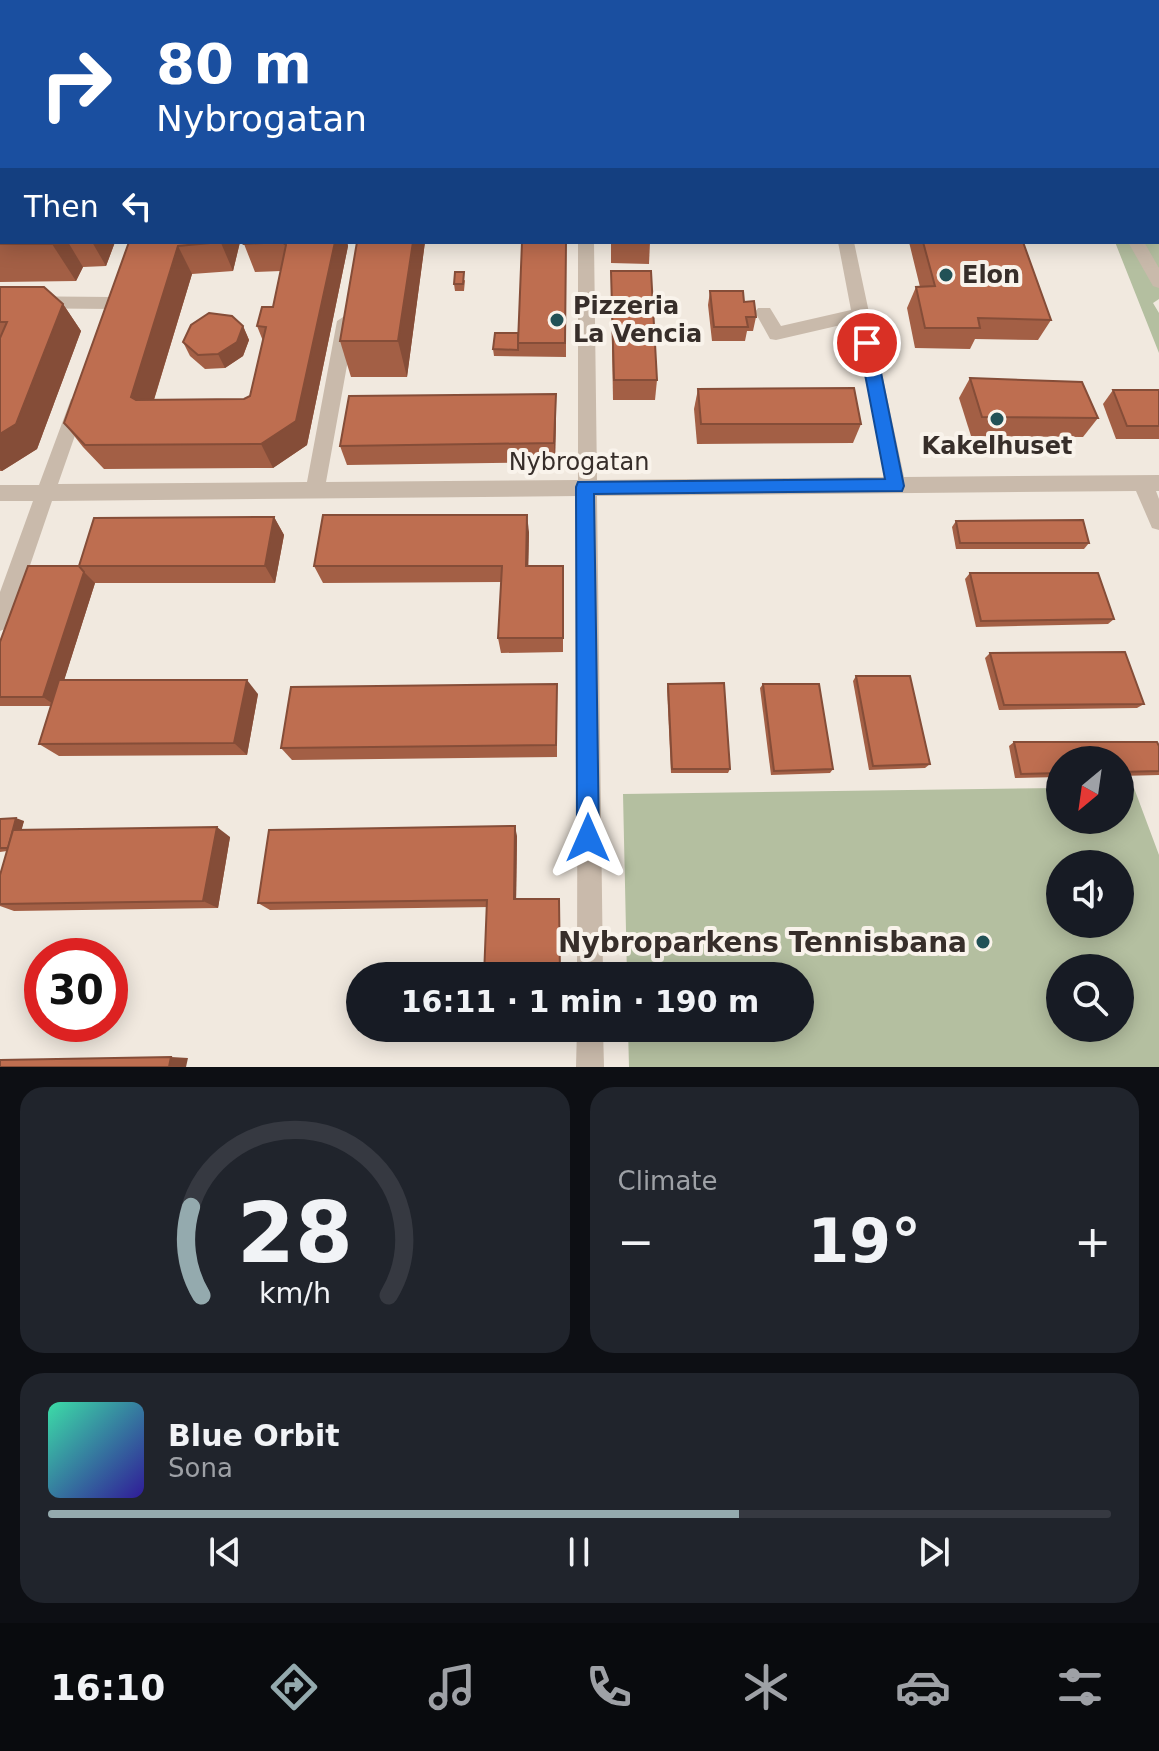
<!DOCTYPE html>
<html lang="en">
<head>
<meta charset="utf-8">
<style>
	body { margin:0; font-family:"DejaVu Sans",sans-serif; background:#20242c; color:#f1f3f6; height:100vh; display:flex; flex-direction:column; font-size:30px; white-space:nowrap }
	* { box-sizing:border-box; margin:0 }
	p { font-size:26px; color:#9ea1a6 }
	.icon { flex:none; width:44px; height:44px; fill:none; stroke:currentColor; stroke-width:2; stroke-linecap:round; stroke-linejoin:round }
	.map { position:relative; height:1067px; overflow:hidden }
	.sheet { display:flex; flex-direction:column; gap:20px; padding:20px; background:#0d0f14; flex:1 }
	.sheet>* { flex:none }
	.top-card { position:absolute; left:0px; top:0px; width:1160px; height:244px; box-shadow:0 4px 20px #0003; background:#1a4fa0; color:#fff; overflow:hidden }
	.needle { width:52px; rotate:209deg }
	.tools { position:absolute; left:1046px; top:746px; display:grid; gap:16px }
	.tools a { display:grid; place-items:center; width:88px; height:88px; border-radius:50%; background:#171b24; box-shadow:0 4px 20px #0003; font-size:40px }
	.speed { position:absolute; left:24px; top:938px; display:flex; gap:16px; font-size:40px; font-weight:700; text-align:center }
	.speed>* { display:grid; place-content:center; width:104px; height:104px; border-radius:50%; background:#171b24; box-shadow:0 4px 20px #0003; line-height:1 }
	.speed .limit { border:12px solid #d22; background:#fff; color:#111 }
	.pin { position:absolute; display:grid; place-items:center; width:68px; height:68px; color:#fff; margin:-34px; border:4px solid #fff; border-radius:50%; box-shadow:0 2px 8px #0007 }
	.me { position:absolute; width:88px; margin:-44px; rotate:0deg; stroke-linejoin:round; filter:drop-shadow(0 0 6px #0008) }
	.turn { display:flex; align-items:center; gap:28px; height:168px; padding:0 24px; font-size:36px }
	.turn .icon { width:104px; height:104px; stroke-width:2.5 }
	.turn b { display:block; font-size:56px; line-height:68px }
	.then { display:flex; align-items:center; height:76px; padding:0 24px; background:#0003; gap:16px; font-size:30px }
	.big { font-size:60px; font-weight:600; line-height:1.1 }
	.sheet .tile { flex:1; display:flex; flex-direction:column; justify-content:center; gap:12px; min-width:0; padding:0 28px; border-radius:24px; background:#20242c }
	.sheet .dial { align-items:center; gap:0 }
	.dial svg { height:208px; overflow:visible; fill:none; stroke:#363941; stroke-width:7; stroke-linecap:round; text-anchor:middle }
	.dial text { fill:#f1f3f6; stroke:none }
	.song { display:flex; align-items:center; gap:24px }
	.cover { width:96px; height:96px; border-radius:12px; background:linear-gradient(135deg,hsl(160 70% 55%),hsl(250 70% 35%)) }
	.played { height:8px; border-radius:4px; background:linear-gradient(90deg,#94aaae 65%,#363941 65%) }
	.keys { display:flex; justify-content:space-around; direction:ltr }
	.heat { display:flex; justify-content:space-between; align-items:center; font-size:44px; direction:ltr }
	.sheet .tiles { flex:1; display:grid; gap:20px; grid-template-columns:1fr 1fr }
	.tile:last-child { grid-column:span 2 }
	.trip { position:absolute; left:346px; top:962px; width:468px; height:80px; border-radius:40px; background:#171b24; box-shadow:0 4px 20px #0003; font-weight:600; line-height:80px; text-align:center }
	.menu { display:flex; height:128px; justify-content:space-around; align-items:center; background:#090b0e; color:#9ea1a6 }
	.menu .icon { width:56px; height:56px }
	.menu .active { color:#94aaae }
	.menu b { font-size:36px; color:#f1f3f6 }
	.map>svg:first-child { display:block }
</style>
</head>
<body>
<div class="map">
<svg width="1159" height="1067" viewBox="0 0 1159 1067">
	<rect width="100%" height="100%" fill="#f1e9df"/>
	<g fill="#b4bfa0" fill-rule="evenodd">
		<polygon points="1159,156 1159,299 1153,303 1159,313 1159,353 1115,242 1158,242"/>
		<path d="M1060,788v32h60v-32h14l25,67v212h-530l-1,-39h172v-52h-173l-4,-182zM1060,864h60v60h-60zM1060,968h60v60h-60z"/>
	</g>
	<g fill="none" stroke-linecap="round" stroke-linejoin="round">
		<g fill="#c9baab" fill-rule="evenodd">
			<rect x="395" y="0" width="12" height="2"/>
			<rect x="575" y="0" width="12" height="2"/>
			<rect x="648" y="0" width="12" height="2"/>
			<rect x="789" y="0" width="12" height="2"/>
			<rect x="1158" y="197" width="1" height="10"/>
			<polygon points="578,242 594,242 597,480 885,477 854,322 776,340 770,339 755,312 758,308 770,308 781,326 851,310 838,242 854,242 904,477 1159,475 1159,491 1156,491 1159,499 1159,530 1152,528 1136,491 597,496 603,976 577,976 578,496 52,501 11,621 7,628 0,631 0,592 33,501 0,501 0,485 39,485 71,399 77,397 86,404 58,484 307,482 337,321 346,315 355,321 326,482 578,480"/>
			<polygon points="1128,242 1144,242 1159,268 1159,288 1153,286"/>
			<polygon points="0,296 112,297 120,303 112,309 0,308"/>
			<polygon points="577,1028 603,1028 604,1067 576,1067"/>
		</g>
	</g>
	<g fill="#a35f45">
		<rect x="215" y="0" width="168" height="2"/>
		<polygon points="404,0 570,0 570,2 403,2"/>
		<rect x="697" y="0" width="81" height="2"/>
		<polygon points="847,0 1038,0 1037,2 847,2"/>
		<rect x="0" y="48" width="2" height="150"/>
		<polygon points="0,198 2,242 115,242 106,266 83,267 76,281 0,282"/>
		<polygon points="129,242 240,242 233,271 192,274 154,400 244,399 250,396 263,341 257,326 273,307 281,271 255,272 244,244 245,242 347,242 348,246 307,445 273,468 104,469 83,447 64,423"/>
		<polygon points="425,242 407,377 351,377 340,341"/>
		<polygon points="566,242 566,357 494,356 493,349 518,333"/>
		<polygon points="611,242 650,242 649,264 611,263"/>
		<polygon points="909,242 1023,242 1051,320 1038,340 975,339 970,349 915,348 907,308 916,287 920,287"/>
		<polygon points="611,271 657,380 655,400 613,400 611,292"/>
		<polygon points="465,280 464,291 455,291 454,284"/>
		<polygon points="0,287 63,304 81,331 37,449 2,471 0,471"/>
		<polygon points="710,291 744,302 756,317 753,331 747,331 745,341 712,341 708,305"/>
		<polygon points="243,326 249,340 243,356 225,368 205,369 190,356 183,342"/>
		<polygon points="970,378 1098,418 1083,437 971,436 959,398"/>
		<polygon points="698,389 861,424 853,443 697,444 694,409"/>
		<polygon points="1113,390 1159,390 1159,439 1116,439 1103,404"/>
		<polygon points="556,414 555,462 347,465 340,446"/>
		<polygon points="274,517 284,535 275,583 95,583 64,680 258,694 247,755 59,756 39,744 51,706 0,706 0,642 79,566"/>
		<polygon points="956,521 1089,543 1084,549 956,549 952,527"/>
		<polygon points="529,532 528,566 563,566 563,652 501,653 498,638 501,582 323,583 314,566"/>
		<polygon points="970,573 1114,619 1108,624 976,627 965,579"/>
		<polygon points="990,653 1144,704 1137,708 999,710 985,658"/>
		<polygon points="856,676 930,764 925,768 869,770 853,681"/>
		<polygon points="668,684 730,769 728,773 671,773 667,688"/>
		<polygon points="763,684 833,769 830,773 771,775 760,688"/>
		<polygon points="557,698 557,757 292,760 281,748"/>
		<polygon points="1014,742 1159,746 1159,775 1120,776 1120,760 1060,760 1060,777 1015,778 1009,746"/>
		<polygon points="0,819 24,821 21,830 230,837 218,908 14,911 0,906 0,875 7,851 0,852"/>
		<polygon points="517,836 516,899 559,899 560,906 270,910 258,903"/>
	</g>
	<g fill="#854d38">
		<polygon points="53,242 68,242 83,267 76,281 52,244"/>
		<polygon points="92,242 115,242 106,266"/>
		<polygon points="221,242 240,242 233,271 221,243"/>
		<polygon points="335,242 347,242 348,246 307,445 273,468 261,444"/>
		<polygon points="413,242 425,242 407,377 398,341"/>
		<polygon points="178,246 192,274 147,422 131,397"/>
		<polygon points="63,304 81,331 37,449 2,471 0,469 0,434"/>
		<polygon points="243,326 249,340 243,356 225,368 218,354"/>
		<polygon points="556,394 556,414 555,462 554,443"/>
		<polygon points="527,515 529,532 528,582 526,566"/>
		<polygon points="274,517 284,535 275,583 265,566"/>
		<polygon points="84,572 95,583 56,706 43,697"/>
		<polygon points="247,680 258,694 247,755 234,743"/>
		<polygon points="16,818 24,821 16,851 9,848"/>
		<polygon points="515,826 517,836 516,906 514,899"/>
		<polygon points="217,827 230,837 218,908 203,901"/>
		<polygon points="171,1057 188,1058 186,1067 169,1067"/>
	</g>
	<g fill="#be6e50" stroke="#854d38" stroke-width="2">
		<polygon points="64,0 180,0 179,2 63,2"/>
		<polygon points="215,0 273,0 272,2 215,2"/>
		<polygon points="337,0 380,0 379,2 337,2"/>
		<polygon points="404,0 434,0 433,2 403,2"/>
		<rect x="536" y="0" width="34" height="2"/>
		<rect x="596" y="0" width="22" height="2"/>
		<rect x="745" y="0" width="33" height="2"/>
		<polygon points="864,0 1021,0 1022,2 864,2"/>
		<rect x="0" y="48" width="2" height="49"/>
		<rect x="0" y="118" width="2" height="40"/>
		<polygon points="0,198 2,198 2,242 53,242 52,244 0,244"/>
		<polygon points="129,242 221,242 178,246 131,397 136,400 244,399 250,396 266,327 257,326 262,307 273,307 286,245 282,242 244,244 245,242 335,242 296,421 261,444 85,445 64,423"/>
		<polygon points="357,242 413,242 398,341 340,341"/>
		<polygon points="522,242 566,242 565,343 518,343"/>
		<polygon points="923,242 1023,242 1051,320 978,318 980,328 925,328 916,287 935,286"/>
		<polygon points="611,271 651,271 657,380 614,380"/>
		<polygon points="455,272 464,272 463,284 454,284"/>
		<polygon points="0,287 44,287 63,304 16,424 0,434 0,338 7,322 0,322"/>
		<polygon points="710,291 743,291 744,302 754,301 756,317 746,317 748,327 714,327"/>
		<polygon points="209,313 232,316 243,326 237,342 218,354 198,355 183,342 191,325"/>
		<polygon points="495,333 518,333 518,350 493,349"/>
		<polygon points="970,378 1082,382 1098,418 982,417"/>
		<polygon points="854,388 861,424 701,424 698,389"/>
		<polygon points="1113,390 1159,390 1159,426 1127,426"/>
		<polygon points="556,394 554,443 340,446 349,396"/>
		<polygon points="323,515 527,515 526,566 563,566 563,638 498,638 502,566 314,566"/>
		<polygon points="274,517 265,566 79,566 94,518"/>
		<polygon points="1083,520 1089,543 960,543 956,521"/>
		<polygon points="28,566 79,566 84,572 43,697 0,697 0,642"/>
		<polygon points="970,573 1098,573 1114,619 981,621"/>
		<polygon points="1125,652 1144,704 1004,705 990,653"/>
		<polygon points="856,676 910,676 930,764 873,766"/>
		<polygon points="59,680 247,680 234,743 39,744"/>
		<polygon points="724,683 730,769 672,769 668,684"/>
		<polygon points="557,684 556,745 281,748 291,687"/>
		<polygon points="763,684 819,684 833,769 774,771"/>
		<polygon points="1014,742 1157,742 1159,746 1159,771 1120,772 1120,760 1060,760 1060,773 1021,774"/>
		<polygon points="16,818 8,848 0,848 0,819"/>
		<polygon points="515,826 514,899 559,899 560,976 484,976 487,900 258,903 269,830"/>
		<polygon points="217,827 203,901 0,904 0,875 13,830"/>
		<polygon points="171,1057 169,1067 0,1067 0,1060"/>
	</g>
	<polygon fill="#1a73e8" stroke="#114b97" stroke-width="2" points="867,337 875,343 904,486 902,491 594,494 599,838 596,846 588,849 580,846 577,838 576,487 578,482 885,479 859,343"/>
	<g fill="#225156" stroke="#f9f3eb" stroke-width="3">
		<circle cx="946" cy="275" r="8"/>
		<circle cx="557" cy="320" r="8"/>
		<circle cx="997" cy="419" r="8"/>
		<circle cx="983" cy="942" r="8"/>
	</g>
	<g text-anchor="middle" stroke-width="8" stroke-linejoin="round" paint-order="stroke">
		<g font-size="24" font-weight="bold" fill="#372e2a" stroke="#f9f3eb" text-anchor="start">
			<text x="962" y="283">Elon</text>
			<text x="573" y="314">Pizzeria<tspan x="573" dy="28">La Vencia</tspan></text>
			<text x="997" y="454" text-anchor="middle">Kakelhuset</text>
		</g>
		<g font-size="24" fill="#372e2a" stroke="#f9f3eb">
			<text x="579" y="470">Nybrogatan</text>
		</g>
		<g font-size="28" font-weight="bold" fill="#372e2a" stroke="#f9f3eb" text-anchor="end">
			<text x="967" y="952">Nybroparkens Tennisbana</text>
		</g>
	</g>
</svg>
<div class="tools">
<a><svg class="needle" viewBox="-14 -14 28 28"><path d="M0-13l5 13h-10z" fill="#e53935"/><path d="M0 13l5-13h-10z" fill="#9ea1a6"/></svg></a>
<a><svg class="icon" aria-label="sound" viewBox="0 0 24 24"><path d="M4 9h4l5-4v14l-5-4H4zM17 9q2 3 0 6"/></svg></a>
<a><svg class="icon" aria-label="search" viewBox="0 0 24 24"><circle cx="10" cy="10" r="6"/><path d="M15 15l6 6"/></svg></a>
</div>
<div class="speed"><div class="limit">30</div></div>
<div class="pin" style="left:867px;top:343px;background:#d93025"><svg class="icon" aria-label="arrive" viewBox="0 0 24 24"><path d="M6 21V4h12l-3 4 3 4H6"/></svg></div>
<svg class="me" style="left:588px;top:838px" viewBox="-20 -20 40 40"><path d="M0-17L14 15 0 8-14 15z" fill="#1a73e8" stroke="#fff" stroke-width="4"/></svg>
<div class="trip">16:11 · 1 min · 190 m</div>
<div class="top-card">
<div class="turn"><svg class="icon" aria-label="right" viewBox="0 0 24 24"><path d="M7 20v-9h11M14 6l5 5-5 5"/></svg><div><b>80 m</b>Nybrogatan</div></div>
<div class="then">Then<svg class="icon" aria-label="left" viewBox="0 0 24 24"><path d="M17 20v-9H6M10 6l-5 5 5 5"/></svg></div>
</div>
</div>
<section class="sheet">
<div class="tiles">
<div class="tile dial"><svg viewBox="0 0 100 80">
<path d="M14 69A42 42 0 1 1 86 69"/>
<path d="M14 69A42 42 0 0 1 10 35" stroke="#94aaae"/>
<text x="50" y="56" font-size="32" font-weight="700">28</text>
<text x="50" y="72" font-size="11">km/h</text>
</svg></div>
<div class="tile"><p>Climate</p>
<div class="heat"><a>−</a><b class="big">19°</b><a>+</a></div>
</div>
<div class="tile">
<div class="song"><i class="cover"></i><div><b>Blue Orbit</b><p>Sona</p></div></div>
<div class="played"></div>
<div class="keys"><svg class="icon" aria-label="previous" viewBox="0 0 24 24"><path d="M18 5L8 12l10 7zM5 5v14"/></svg><svg class="icon" aria-label="pause" viewBox="0 0 24 24"><path d="M8 5v14M16 5v14"/></svg><svg class="icon" aria-label="next" viewBox="0 0 24 24"><path d="M6 5l10 7-10 7zM19 5v14"/></svg></div>
</div>
</div>
</section>
<nav class="menu">
<b>16:10</b>
<svg class="icon active" aria-label="directions" viewBox="0 0 24 24"><path d="M12 3l9 9-9 9-9-9zM9 14v-3h6M13 9l2 2-2 2"/></svg>
<svg class="icon" aria-label="music" viewBox="0 0 24 24"><path d="M9 18V5l10-2v13"/><circle cx="6" cy="18" r="3"/><circle cx="16" cy="16" r="3"/></svg>
<svg class="icon" aria-label="phone" viewBox="0 0 24 24"><path d="M5 4h4l2 5-3 2q2 4 5 5l2-3 5 2v4C11 20 4 13 5 4z"/></svg>
<svg class="icon" aria-label="climate" viewBox="0 0 24 24"><path d="M12 3v18M4 7l16 10M4 17L20 7"/></svg>
<svg class="icon" aria-label="car" viewBox="0 0 24 24"><path d="M5 17H2v-5l4-1 3-4h7l3 4 3 1v5h-3M9 17h6M6 11h13"/><circle cx="7" cy="17" r="2"/><circle cx="17" cy="17" r="2"/></svg>
<svg class="icon" aria-label="filters" viewBox="0 0 24 24"><path d="M4 7h16M4 17h16"/><circle cx="9" cy="7" r="2"/><circle cx="15" cy="17" r="2"/></svg>
</nav>
</body>
</html>
